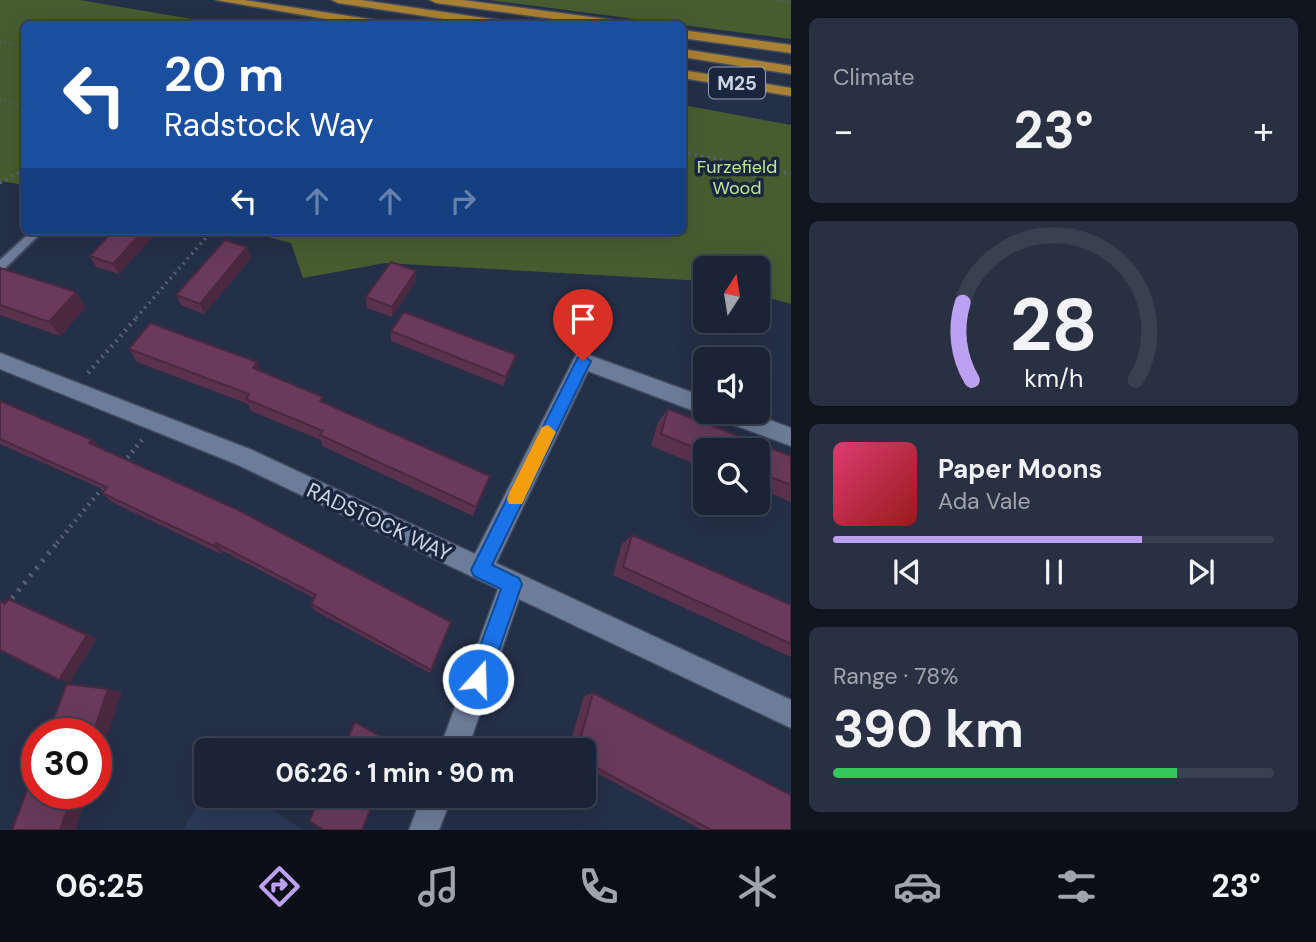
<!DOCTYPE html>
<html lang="en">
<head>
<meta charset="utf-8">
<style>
	body { margin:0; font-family:"DM Sans",sans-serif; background:#283042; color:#f1f3f6; height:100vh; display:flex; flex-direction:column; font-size:26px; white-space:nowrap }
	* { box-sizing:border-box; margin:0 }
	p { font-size:23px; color:#a0a4ad }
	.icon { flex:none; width:38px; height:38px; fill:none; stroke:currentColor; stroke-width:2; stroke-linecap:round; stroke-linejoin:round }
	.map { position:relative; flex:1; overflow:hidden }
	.details { display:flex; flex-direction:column; gap:18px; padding:18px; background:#0f141e; width:525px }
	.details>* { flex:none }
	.banner { position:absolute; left:21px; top:21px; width:665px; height:214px; border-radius:10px; box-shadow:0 7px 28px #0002,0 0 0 2px #394151; background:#1a4fa0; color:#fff; overflow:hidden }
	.needle { width:46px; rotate:12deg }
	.controls { position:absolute; left:693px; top:256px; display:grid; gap:14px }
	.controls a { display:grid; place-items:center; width:77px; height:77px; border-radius:10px; background:#1b2436; box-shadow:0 7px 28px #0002,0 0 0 2px #394151; font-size:35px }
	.speed { position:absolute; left:21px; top:718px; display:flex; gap:14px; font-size:35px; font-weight:700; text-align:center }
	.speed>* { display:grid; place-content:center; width:91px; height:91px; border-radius:50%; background:#1b2436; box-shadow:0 7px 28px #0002,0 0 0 2px #394151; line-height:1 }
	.speed .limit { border:10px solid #d22; background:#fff; color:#111 }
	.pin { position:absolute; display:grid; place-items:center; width:60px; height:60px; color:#fff; margin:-72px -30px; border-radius:50% 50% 50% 0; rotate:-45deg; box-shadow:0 0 7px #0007 }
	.pin .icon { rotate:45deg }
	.me { position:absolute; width:77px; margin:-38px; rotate:20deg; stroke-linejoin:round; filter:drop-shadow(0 0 5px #0008) }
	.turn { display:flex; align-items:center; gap:24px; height:147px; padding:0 28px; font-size:32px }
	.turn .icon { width:91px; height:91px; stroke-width:2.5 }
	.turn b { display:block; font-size:49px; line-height:60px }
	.lanes { display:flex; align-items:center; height:66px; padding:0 28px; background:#0003; justify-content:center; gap:35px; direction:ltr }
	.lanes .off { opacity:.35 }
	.big { font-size:52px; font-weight:700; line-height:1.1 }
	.details .card { flex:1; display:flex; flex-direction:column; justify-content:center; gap:10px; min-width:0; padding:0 24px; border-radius:10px; background:#283042 }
	.details .dial { align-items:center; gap:0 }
	.dial svg { height:182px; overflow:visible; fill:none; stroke:#394151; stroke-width:7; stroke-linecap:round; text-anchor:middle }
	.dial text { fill:#f1f3f6; stroke:none }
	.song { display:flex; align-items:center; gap:21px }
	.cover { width:84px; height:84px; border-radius:10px; background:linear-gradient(135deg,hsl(340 70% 55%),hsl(0 70% 35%)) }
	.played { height:7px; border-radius:4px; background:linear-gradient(90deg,#bca0f2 70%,#394151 70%) }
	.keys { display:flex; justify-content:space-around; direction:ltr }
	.heat { display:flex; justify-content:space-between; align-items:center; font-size:38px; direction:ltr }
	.charge { height:10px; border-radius:5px; background:linear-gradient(90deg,#34c759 78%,#394151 0) }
	.trip { position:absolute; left:194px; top:738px; width:402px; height:70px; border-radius:10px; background:#1b2436; box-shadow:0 7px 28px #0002,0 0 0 2px #394151; font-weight:700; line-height:70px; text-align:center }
	.tabs { display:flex; height:112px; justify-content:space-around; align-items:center; background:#0b0e16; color:#a0a4ad }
	.tabs .icon { width:49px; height:49px }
	.tabs .on { color:#bca0f2 }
	.tabs b { font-size:32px; color:#f1f3f6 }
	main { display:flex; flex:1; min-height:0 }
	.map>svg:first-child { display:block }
</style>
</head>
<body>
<main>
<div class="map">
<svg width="791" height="830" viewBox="0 0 791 830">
	<rect width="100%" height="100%" fill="#243048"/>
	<polygon fill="#2a3957" points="206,789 206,796 251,796 303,830 183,830"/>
	<g fill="#475d30">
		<polygon points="0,0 80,0 221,24 24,24 24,185 0,181"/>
		<polygon points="488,0 791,0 791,39"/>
		<polygon points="683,105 791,125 791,304 758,295 758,268 705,268 705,281 385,263 303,278 291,243 245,231 682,231"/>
	</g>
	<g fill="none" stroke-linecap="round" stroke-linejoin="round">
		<defs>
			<polygon id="service" points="32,231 43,231 4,269 0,270 0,260"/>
			<g id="minor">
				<polygon points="0,353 252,450 475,554 576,355 583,353 705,397 705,411 746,411 791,428 791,446 713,417 710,413 705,415 588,371 496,563 791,700 791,728 519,599 467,751 439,751 498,589 236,464 0,369"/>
				<polygon points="422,796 452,796 439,830 409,830"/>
			</g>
			<g id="motorway">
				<polygon points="216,0 244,0 375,20 381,24 355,24"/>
				<polygon points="332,0 361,0 498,20 504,24 477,24 338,3"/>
				<polygon points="430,0 462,0 613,20 619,24 590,24 436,3"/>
				<polygon points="682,30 791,45 791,53 682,38"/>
				<polygon points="682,49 791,66 791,74 682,57"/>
				<polygon points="682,70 791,88 791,96 682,78"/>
			</g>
		</defs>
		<use href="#service" stroke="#434c61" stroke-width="4"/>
		<use href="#minor" stroke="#434c61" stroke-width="3"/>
		<use href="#motorway" stroke="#434c61" stroke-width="3"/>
		<g stroke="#576277" stroke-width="2.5" stroke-dasharray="1 3.5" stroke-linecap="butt">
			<polyline points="777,0 791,3"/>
			<polyline points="0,42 24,47"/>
			<polyline points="0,99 24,107"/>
		</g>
		<g stroke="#576277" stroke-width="3.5" stroke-dasharray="2 4.5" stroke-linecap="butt">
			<polyline points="682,152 791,174"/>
			<polyline points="0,183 24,170"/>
			<polyline points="136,318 210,233"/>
		</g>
		<g stroke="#576277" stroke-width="4.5" stroke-dasharray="2 5" stroke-linecap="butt">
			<polyline points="88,373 138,316"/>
			<polyline points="123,463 142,440"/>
			<polyline points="57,543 104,486"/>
		</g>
		<polyline stroke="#576277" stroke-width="5" stroke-dasharray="2.5 7" stroke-linecap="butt" points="0,613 58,542"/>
		<use href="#service" fill="#6d7c98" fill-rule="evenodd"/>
		<use href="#minor" fill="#6d7c98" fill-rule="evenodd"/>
		<use href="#motorway" fill="#a98133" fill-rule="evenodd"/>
	</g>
	<g fill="#5a324e">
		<polygon points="113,231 158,231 119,274 96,267 90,256"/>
		<polygon points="251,258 204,314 181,305 176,295"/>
		<polygon points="0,268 86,307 60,336 0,315"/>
		<polygon points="416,271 416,281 392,317 367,308 366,297"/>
		<polygon points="391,331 513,365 503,386 391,341"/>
		<polygon points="129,349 257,362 260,372 486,486 473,516 322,446 321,440 251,411 248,404 137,362"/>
		<polygon points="0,401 92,440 100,448 451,622 430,673 314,610 311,604 314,598 223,551 221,554 112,502 102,493 105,490 0,444"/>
		<polygon points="668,409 791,456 791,502 758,488 758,450 705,450 705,468 651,446 658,422"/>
		<polygon points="632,535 791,605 791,657 613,575 622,544"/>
		<polygon points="593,693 791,830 702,830 584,766 584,751 568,751 584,696"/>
	</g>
	<g fill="#4a2940">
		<polygon points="143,231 158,231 119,274 113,264"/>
		<polygon points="247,247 251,258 204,314 200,304"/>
		<polygon points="416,271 416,281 392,317 392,307"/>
		<polygon points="76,292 86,307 60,336 49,322"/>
		<polygon points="516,355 513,365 503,386 506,377"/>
		<polygon points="257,362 262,375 253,368"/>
		<polygon points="92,440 102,450 89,443"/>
		<polygon points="490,476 486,486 473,516 476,507"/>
		<polygon points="216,543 223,551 221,554 214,546"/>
		<polygon points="8,599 97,638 70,682 59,680"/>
		<polygon points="108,689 122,692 96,769 96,733 93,733"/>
		<polygon points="73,793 88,793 76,830 60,830"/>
	</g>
	<g fill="#693a5b" stroke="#4a2940" stroke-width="2">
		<polygon points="113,231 143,231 113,264 90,256"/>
		<polygon points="225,240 247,247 200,304 176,295"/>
		<polygon points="391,262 416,271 392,307 366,297"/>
		<polygon points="0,268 76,292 49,322 0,305"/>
		<polygon points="404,312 516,355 506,377 391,331"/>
		<polygon points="150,323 257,362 253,368 323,397 320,401 490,476 476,507 320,435 323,431 246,399 249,394 129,349"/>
		<polygon points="0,401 92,440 89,443 238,510 451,622 431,670 311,604 316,595 216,543 214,546 102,493 107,487 0,439"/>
		<polygon points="668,409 791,456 791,485 758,472 758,450 705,450 705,452 661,434"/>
		<polygon points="632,535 791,605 791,644 623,567"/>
		<polygon points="8,599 87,635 59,680 0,650 0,601 5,604"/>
		<polygon points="67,684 108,689 93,733 48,733"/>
		<polygon points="593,693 791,795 791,830 711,830 584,761 584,751 577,751"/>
		<polygon points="355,722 397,746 395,751 342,751"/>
		<polygon points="37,764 37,793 73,793 60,830 12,830"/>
		<polygon points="321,796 376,796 362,830 324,830 309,821"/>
	</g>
	<polygon fill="#1a73e8" stroke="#114b97" stroke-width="2" points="583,355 591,361 492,565 519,578 522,584 489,679 486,687 478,690 471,687 468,679 501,589 474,576 471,570 578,357"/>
	<polygon fill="#f59e0b" points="548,425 556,432 522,504 509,504 507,499 509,493 542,427"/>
	<g text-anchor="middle" stroke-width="7" stroke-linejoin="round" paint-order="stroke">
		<g font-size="18" fill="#bfe799" stroke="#1a263d">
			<text x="737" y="173">Furzefield<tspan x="737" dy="21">Wood</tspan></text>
		</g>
		<rect fill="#1a263d" stroke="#97a0b3" stroke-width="2" x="709" y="67.5" width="56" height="31" rx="5"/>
		<g font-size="19" font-weight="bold" fill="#cdd5e5">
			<text x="737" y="90">M25</text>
		</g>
		<g font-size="21" fill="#cdd5e5" stroke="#1a263d">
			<text transform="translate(379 522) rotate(25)" y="7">RADSTOCK WAY</text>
		</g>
	</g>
</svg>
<div class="controls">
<a><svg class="needle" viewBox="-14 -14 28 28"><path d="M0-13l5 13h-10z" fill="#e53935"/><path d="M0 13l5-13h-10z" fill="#a0a4ad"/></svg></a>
<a><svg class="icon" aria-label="sound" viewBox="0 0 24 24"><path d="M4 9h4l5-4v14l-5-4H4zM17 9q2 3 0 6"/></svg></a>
<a><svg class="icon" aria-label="search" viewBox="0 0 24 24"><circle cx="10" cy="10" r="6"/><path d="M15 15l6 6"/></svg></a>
</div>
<div class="speed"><div class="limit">30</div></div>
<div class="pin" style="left:583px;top:361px;background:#d93025"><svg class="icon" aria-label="arrive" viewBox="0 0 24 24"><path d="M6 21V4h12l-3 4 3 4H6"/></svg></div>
<svg class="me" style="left:478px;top:679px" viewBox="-20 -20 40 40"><circle r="17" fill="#1a73e8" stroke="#fff" stroke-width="3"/><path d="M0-11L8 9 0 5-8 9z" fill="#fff"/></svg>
<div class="trip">06:26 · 1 min · 90 m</div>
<div class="banner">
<div class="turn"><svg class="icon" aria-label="left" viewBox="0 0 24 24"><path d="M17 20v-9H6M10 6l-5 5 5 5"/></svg><div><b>20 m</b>Radstock Way</div></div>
<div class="lanes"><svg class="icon" aria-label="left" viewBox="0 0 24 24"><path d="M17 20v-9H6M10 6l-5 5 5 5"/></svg><svg class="icon off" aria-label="ahead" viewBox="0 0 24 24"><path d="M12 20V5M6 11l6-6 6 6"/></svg><svg class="icon off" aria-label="ahead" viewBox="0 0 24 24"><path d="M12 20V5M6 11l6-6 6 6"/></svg><svg class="icon off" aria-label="right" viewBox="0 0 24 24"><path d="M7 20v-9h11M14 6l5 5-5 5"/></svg></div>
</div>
</div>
<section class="details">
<div class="card"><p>Climate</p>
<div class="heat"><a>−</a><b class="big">23°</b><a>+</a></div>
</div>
<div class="card dial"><svg viewBox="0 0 100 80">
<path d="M14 69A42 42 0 1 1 86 69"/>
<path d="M14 69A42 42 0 0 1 10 35" stroke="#bca0f2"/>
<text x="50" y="56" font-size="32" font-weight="700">28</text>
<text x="50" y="72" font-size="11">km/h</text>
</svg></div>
<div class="card">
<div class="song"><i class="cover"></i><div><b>Paper Moons</b><p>Ada Vale</p></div></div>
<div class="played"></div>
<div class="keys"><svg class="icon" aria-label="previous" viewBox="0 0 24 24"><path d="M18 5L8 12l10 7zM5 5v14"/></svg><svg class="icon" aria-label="pause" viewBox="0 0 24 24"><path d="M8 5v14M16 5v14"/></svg><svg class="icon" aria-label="next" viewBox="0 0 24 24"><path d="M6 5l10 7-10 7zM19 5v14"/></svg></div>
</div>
<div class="card"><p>Range · 78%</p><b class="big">390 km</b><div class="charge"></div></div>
</section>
</main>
<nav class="tabs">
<b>06:25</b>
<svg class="icon on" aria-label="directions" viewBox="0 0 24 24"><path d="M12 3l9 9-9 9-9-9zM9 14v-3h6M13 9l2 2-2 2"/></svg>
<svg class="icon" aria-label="music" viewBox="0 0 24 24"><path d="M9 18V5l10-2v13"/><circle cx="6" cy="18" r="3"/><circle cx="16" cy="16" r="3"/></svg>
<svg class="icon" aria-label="phone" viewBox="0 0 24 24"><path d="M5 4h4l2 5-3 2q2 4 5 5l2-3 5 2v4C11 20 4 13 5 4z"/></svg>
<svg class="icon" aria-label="climate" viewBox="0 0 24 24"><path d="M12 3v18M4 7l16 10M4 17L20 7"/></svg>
<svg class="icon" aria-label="car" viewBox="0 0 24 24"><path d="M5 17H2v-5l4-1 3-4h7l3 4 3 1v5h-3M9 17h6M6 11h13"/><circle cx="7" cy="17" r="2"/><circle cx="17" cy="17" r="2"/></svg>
<svg class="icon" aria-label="filters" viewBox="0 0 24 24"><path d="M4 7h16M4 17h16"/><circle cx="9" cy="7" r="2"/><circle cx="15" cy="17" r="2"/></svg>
<b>23°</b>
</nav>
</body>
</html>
